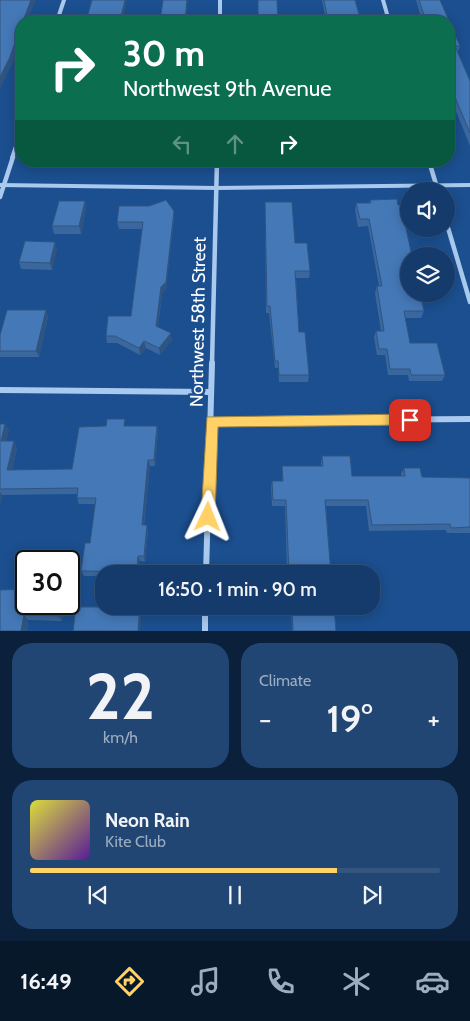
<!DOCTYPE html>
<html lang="en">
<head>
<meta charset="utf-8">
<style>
	body { margin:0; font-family:Cabin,sans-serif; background:#214673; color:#f1f3f6; height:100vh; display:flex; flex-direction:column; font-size:19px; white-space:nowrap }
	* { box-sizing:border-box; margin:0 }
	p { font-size:16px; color:#9dadc1 }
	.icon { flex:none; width:28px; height:28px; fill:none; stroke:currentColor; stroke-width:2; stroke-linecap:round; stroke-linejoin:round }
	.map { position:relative; height:631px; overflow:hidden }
	.sheet { display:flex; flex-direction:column; gap:12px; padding:12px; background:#0b203b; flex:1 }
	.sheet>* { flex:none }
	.guide { position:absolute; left:15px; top:15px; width:440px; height:152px; border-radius:20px; box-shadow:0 2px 12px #0003,0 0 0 1px #33557e; background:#0b6e4f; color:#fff; overflow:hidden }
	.fabs { position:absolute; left:400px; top:182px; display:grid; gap:10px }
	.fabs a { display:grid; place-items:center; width:55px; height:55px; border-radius:50%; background:#143b6b; box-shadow:0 2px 12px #0003,0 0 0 1px #33557e; font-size:25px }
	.speed { position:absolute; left:15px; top:550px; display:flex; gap:10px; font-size:25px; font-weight:700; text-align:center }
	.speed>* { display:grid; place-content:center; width:65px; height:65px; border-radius:50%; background:#143b6b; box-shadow:0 2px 12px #0003,0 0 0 1px #33557e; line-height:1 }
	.speed .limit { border:2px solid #111; border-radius:8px; background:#fff; color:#111 }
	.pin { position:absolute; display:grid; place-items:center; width:42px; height:42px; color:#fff; margin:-21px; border-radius:10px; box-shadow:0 2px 8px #0006 }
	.me { position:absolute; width:55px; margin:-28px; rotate:2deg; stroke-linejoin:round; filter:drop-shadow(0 0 4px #0008) }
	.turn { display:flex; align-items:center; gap:18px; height:105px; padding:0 25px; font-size:22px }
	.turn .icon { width:65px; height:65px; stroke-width:2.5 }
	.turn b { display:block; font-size:35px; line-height:42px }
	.lanes { display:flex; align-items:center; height:48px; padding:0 25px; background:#0003; justify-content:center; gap:25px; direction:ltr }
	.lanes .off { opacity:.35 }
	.big { font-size:38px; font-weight:600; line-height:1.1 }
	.sheet .widget { flex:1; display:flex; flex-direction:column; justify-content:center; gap:8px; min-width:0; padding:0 18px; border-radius:20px; background:#214673 }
	.sheet .dial { align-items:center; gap:0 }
	.dial b { font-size:65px; line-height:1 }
	.song { display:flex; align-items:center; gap:15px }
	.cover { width:60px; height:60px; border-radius:8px; background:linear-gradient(135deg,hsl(60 70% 55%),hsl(270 70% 35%)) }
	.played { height:5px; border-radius:2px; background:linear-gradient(90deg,#ffd166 75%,#33557e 75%) }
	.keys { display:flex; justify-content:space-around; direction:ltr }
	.heat { display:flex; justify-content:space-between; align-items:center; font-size:28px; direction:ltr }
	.sheet .tiles { flex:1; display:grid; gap:12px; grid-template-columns:1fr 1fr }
	.widget:last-child { grid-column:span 2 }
	.trip { position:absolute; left:95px; top:565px; width:285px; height:50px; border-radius:20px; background:#143b6b; box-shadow:0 2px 12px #0003,0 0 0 1px #33557e; font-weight:600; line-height:50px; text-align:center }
	.menu { display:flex; height:80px; justify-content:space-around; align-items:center; background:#08182b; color:#9dadc1 }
	.menu .icon { width:35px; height:35px }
	.menu .selected { color:#ffd166 }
	.menu b { font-size:22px; color:#f1f3f6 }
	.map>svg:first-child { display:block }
</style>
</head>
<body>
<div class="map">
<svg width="470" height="631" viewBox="0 0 470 631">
	<rect width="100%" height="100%" fill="#1b4f8f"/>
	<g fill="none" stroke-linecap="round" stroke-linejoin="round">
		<g stroke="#a9c9ee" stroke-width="4">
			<polyline points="220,0 220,21"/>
			<polyline points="383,0 389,21"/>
			<polyline points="57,21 64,0"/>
			<polyline points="12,158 21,132"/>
		</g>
		<g stroke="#a9c9ee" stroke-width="4.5">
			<polyline points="429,161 438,191"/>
			<polyline points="0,197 13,157"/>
			<polyline points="446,221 470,302"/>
			<polyline points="212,364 217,161"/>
		</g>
		<g stroke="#a9c9ee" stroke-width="6">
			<polyline points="0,390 211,392"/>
			<polyline points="211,421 470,419"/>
			<polyline points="206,574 212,363"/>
			<polyline points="205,606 205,631"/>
		</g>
		<polygon fill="#a9c9ee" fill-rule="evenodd" points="0,183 217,186 470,183 470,187 217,190 0,187"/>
	</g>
	<g fill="#3a679d">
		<polygon points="322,0 355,0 361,21 326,21"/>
		<polygon points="416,0 440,0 460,46 458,52 470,81 470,146 449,94 449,21 422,21"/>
		<polygon points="117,161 170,161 170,164 120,165 117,163"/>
		<polygon points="361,161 384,161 383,163 361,163"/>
		<polygon points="370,200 424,311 421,318 405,318 410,343 445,375 442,381 409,381 408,375 388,375 385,355 377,355 374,337 376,331 381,331 375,293 377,286 379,286 368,226 358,227 355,210 356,203 369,203"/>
		<polygon points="85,201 86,208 81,234 54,234 52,226"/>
		<polygon points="265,202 295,243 310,271 309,278 296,278 299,332 309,375 308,382 279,382 278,368 275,368 269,313 266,313"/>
		<polygon points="174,218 166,289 162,294 158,327 172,340 160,355 146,348 140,355 117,343 107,343 106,336 131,316 142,229 119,229 117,222"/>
		<polygon points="57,249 52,270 21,269 19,262"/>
		<polygon points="46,310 48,317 39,357 0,357 0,335"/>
		<polygon points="0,424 9,430 6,441 17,448 12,470 72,469 127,426 157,426 158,433 155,466 150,466 144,525 147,525 148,530 145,562 140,561 139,574 104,574 104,576 84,576 81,571 90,543 95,504 79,504 77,498 77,494 2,495 0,504"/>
		<polygon points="322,456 352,476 401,476 401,474 404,468 422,477 470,478 470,533 447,533 446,530 369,531 366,506 326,506 331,574 287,574 285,506 272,506 271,487 272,481 282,481 282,466 321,466 321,462"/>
		<polygon points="26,604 64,604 62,621 28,620 27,631 0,631"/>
		<polygon points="291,606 334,606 336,631 292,631"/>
	</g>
	<g fill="#305480">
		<polygon points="31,0 36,0 27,21 23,21"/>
		<polygon points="125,0 127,0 123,21 120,21"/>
		<polygon points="187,0 188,0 186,21 185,21"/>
		<polygon points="21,25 21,38 12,64 0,89 0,77"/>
		<polygon points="85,201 86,208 81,234 79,226"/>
		<polygon points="174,211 174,218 166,289 162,294 157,333 156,326 161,287"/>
		<polygon points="55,242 57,249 52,270 50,263"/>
		<polygon points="46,310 48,317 39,357 36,351"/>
		<polygon points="171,333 172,340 160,355 159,348"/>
		<polygon points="144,341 146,348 140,355 139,348"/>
		<polygon points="5,424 9,430 5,448 1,441"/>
		<polygon points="157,426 158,433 155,466 154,460"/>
		<polygon points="14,441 17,448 11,477 7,470"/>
		<polygon points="148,460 150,466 143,530 142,525"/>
		<polygon points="0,492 2,495 0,504"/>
		<polygon points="147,525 148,530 145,562 144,556"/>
		<polygon points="138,556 140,561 139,574 137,574 137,572"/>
		<polygon points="60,604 64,604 62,621 58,616"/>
		<polygon points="140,606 142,606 140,631 138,631"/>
		<polygon points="24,615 28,620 27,631 21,631"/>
	</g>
	<g fill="#4478b7" stroke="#305480">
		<polygon points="0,0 31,0 23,21 21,21 21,25 10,57 0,77"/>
		<polygon points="92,0 125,0 120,21 86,21"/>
		<polygon points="163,0 187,0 185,21 160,21"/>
		<polygon points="258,0 277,0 278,21 258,21"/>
		<polygon points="324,0 355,0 361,21 328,21"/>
		<polygon points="419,0 440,0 460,46 455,46 470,81 470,133 449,83 449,21 426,21"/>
		<polygon points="397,199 398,205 401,205 412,256 409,256 409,294 420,294 424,311 404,311 410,343 437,343 445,375 411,375 410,369 390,369 387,349 379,349 376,331 384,331 377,286 382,286 369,219 360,219 356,203 371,203 370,200"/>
		<polygon points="166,200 174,211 166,282 161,287 156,326 171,333 159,348 144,341 139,348 115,336 106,336 108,316 131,316 143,222 117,222 119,206 149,206"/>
		<polygon points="59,201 85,201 79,226 52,226"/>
		<polygon points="265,202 292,202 295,243 307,243 310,271 295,271 299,332 305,332 309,375 279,375 278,361 275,361 270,306 267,306"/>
		<polygon points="25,241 55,242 50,263 19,262"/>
		<polygon points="7,310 46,310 36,351 0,351 0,335"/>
		<polygon points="107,419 125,419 124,426 157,426 154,460 148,460 142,525 147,525 144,556 138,556 137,572 81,571 85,543 90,543 96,498 77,498 78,488 0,489 0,424 5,424 1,441 14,441 7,470 72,469 79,427 106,426"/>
		<polygon points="322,456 350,456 352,476 405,476 404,468 420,468 422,477 470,478 470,527 451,528 450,524 372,525 368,500 325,500 331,574 289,574 286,500 273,500 272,481 283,481 282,466 323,466"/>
		<polygon points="26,589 26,604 60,604 58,616 24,615 21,631 0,631 0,590"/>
		<polygon points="119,606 140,606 138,631 73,631 76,607 119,607"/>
		<polygon points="292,606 334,606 336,631 293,631"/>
	</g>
	<polygon fill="#ffd166" stroke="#a68842" points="410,414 417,420 410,425 218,427 215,517 213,521 208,523 203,521 201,517 207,417"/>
	<g text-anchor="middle" stroke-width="5" stroke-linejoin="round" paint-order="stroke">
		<g font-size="18" fill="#fff" stroke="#1b4f8f">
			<text transform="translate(198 322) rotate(-89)" y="6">Northwest 58th Street</text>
		</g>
	</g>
</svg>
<div class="fabs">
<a><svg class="icon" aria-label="sound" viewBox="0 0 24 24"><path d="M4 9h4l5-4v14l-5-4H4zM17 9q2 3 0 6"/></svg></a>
<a><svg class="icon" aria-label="layers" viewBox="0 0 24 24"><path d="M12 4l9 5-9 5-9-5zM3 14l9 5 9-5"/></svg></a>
</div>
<div class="speed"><div class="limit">30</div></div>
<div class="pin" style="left:410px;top:420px;background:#d93025"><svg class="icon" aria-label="arrive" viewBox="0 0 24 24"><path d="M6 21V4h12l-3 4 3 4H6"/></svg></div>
<svg class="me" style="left:208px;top:517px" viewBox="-20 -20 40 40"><path d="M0-17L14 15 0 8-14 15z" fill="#ffd166" stroke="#fff" stroke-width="4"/></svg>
<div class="trip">16:50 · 1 min · 90 m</div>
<div class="guide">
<div class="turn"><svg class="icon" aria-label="right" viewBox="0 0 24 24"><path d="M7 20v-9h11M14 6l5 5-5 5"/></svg><div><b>30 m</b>Northwest 9th Avenue</div></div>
<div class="lanes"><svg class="icon off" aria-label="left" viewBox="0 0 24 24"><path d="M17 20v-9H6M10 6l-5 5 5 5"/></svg><svg class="icon off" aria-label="ahead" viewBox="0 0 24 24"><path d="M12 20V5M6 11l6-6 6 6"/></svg><svg class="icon" aria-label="right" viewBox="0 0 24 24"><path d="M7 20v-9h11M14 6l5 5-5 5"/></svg></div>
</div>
</div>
<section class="sheet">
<div class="tiles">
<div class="widget dial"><b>22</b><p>km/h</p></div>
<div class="widget"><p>Climate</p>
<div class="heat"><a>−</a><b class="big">19°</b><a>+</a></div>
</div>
<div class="widget">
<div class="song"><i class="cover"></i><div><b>Neon Rain</b><p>Kite Club</p></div></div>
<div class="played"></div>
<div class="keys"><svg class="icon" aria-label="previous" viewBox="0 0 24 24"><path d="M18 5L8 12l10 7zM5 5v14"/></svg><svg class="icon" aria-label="pause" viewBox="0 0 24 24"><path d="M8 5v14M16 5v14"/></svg><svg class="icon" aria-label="next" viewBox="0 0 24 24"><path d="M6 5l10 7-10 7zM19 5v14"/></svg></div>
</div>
</div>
</section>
<nav class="menu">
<b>16:49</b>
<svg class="icon selected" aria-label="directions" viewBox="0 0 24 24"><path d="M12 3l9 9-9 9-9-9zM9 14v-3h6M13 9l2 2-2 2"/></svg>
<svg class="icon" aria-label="music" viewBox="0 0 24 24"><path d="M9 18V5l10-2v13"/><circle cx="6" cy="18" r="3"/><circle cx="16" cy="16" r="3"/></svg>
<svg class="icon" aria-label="phone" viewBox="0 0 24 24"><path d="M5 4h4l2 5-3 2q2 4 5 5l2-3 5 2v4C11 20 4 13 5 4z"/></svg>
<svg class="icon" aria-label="climate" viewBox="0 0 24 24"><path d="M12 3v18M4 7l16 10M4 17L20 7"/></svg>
<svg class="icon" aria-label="car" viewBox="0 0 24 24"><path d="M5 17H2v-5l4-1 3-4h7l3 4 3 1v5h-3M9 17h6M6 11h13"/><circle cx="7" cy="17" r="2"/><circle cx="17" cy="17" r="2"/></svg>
</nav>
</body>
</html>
